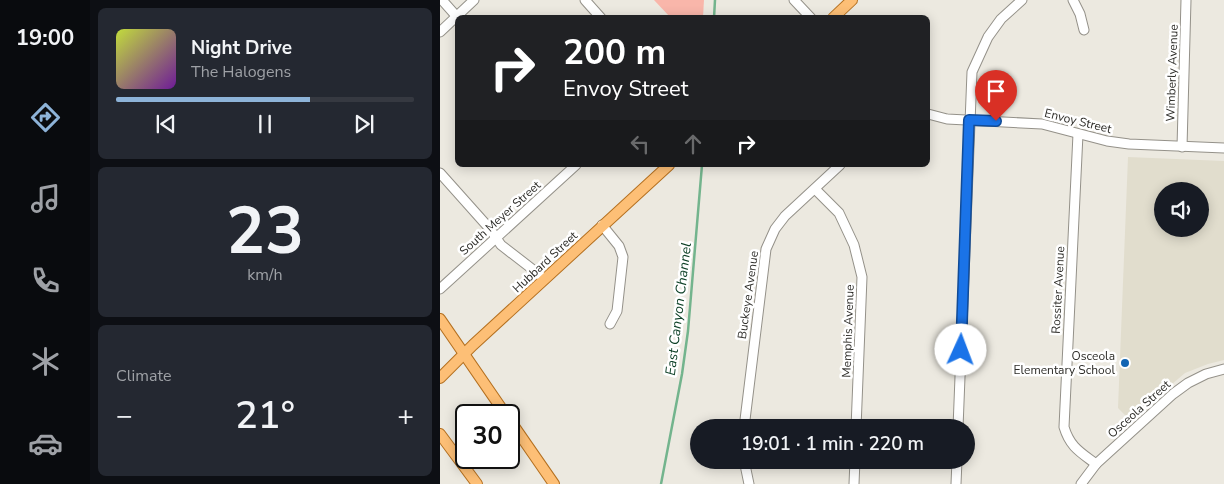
<!DOCTYPE html>
<html lang="en">
<head>
<meta charset="utf-8">
<style>
	body { margin:0; font-family:"Nunito Sans",sans-serif; background:#242831; color:#f1f3f6; height:100vh; display:flex; flex-direction:column; font-size:19px; white-space:nowrap }
	* { box-sizing:border-box; margin:0 }
	p { font-size:16px; color:#9ea1a6 }
	.icon { flex:none; width:28px; height:28px; fill:none; stroke:currentColor; stroke-width:2; stroke-linecap:round; stroke-linejoin:round }
	.map { position:relative; flex:1; overflow:hidden }
	.details { display:flex; flex-direction:column; gap:8px; padding:8px; background:#0d0f14; width:350px }
	.details>* { flex:none }
	.hud { position:absolute; left:15px; top:15px; width:475px; height:152px; border-radius:8px; box-shadow:0 2px 12px #0003; background:#202124; color:#fff; overflow:hidden }
	.tools { position:absolute; left:714px; top:182px; display:grid; gap:10px }
	.tools a { display:grid; place-items:center; width:55px; height:55px; border-radius:50%; background:#171b24; box-shadow:0 2px 12px #0003; font-size:25px }
	.speed { position:absolute; left:15px; top:404px; display:flex; gap:10px; font-size:25px; font-weight:700; text-align:center }
	.speed>* { display:grid; place-content:center; width:65px; height:65px; border-radius:50%; background:#171b24; box-shadow:0 2px 12px #0003; line-height:1 }
	.speed .limit { border:2px solid #111; border-radius:8px; background:#fff; color:#111 }
	.pin { position:absolute; display:grid; place-items:center; width:42px; height:42px; color:#fff; margin:-51px -21px; border-radius:50% 50% 50% 0; rotate:-45deg; box-shadow:0 0 5px #0007 }
	.pin .icon { rotate:45deg }
	.me { position:absolute; width:55px; margin:-28px; rotate:2deg; stroke-linejoin:round; filter:drop-shadow(0 0 4px #0008) }
	.turn { display:flex; align-items:center; gap:18px; height:105px; padding:0 25px; font-size:22px }
	.turn .icon { width:65px; height:65px; stroke-width:2.5 }
	.turn b { display:block; font-size:35px; line-height:42px }
	.lanes { display:flex; align-items:center; height:48px; padding:0 25px; background:#0003; justify-content:center; gap:25px; direction:ltr }
	.lanes .off { opacity:.35 }
	.big { font-size:38px; font-weight:600; line-height:1.1 }
	.details .widget { flex:1; display:flex; flex-direction:column; justify-content:center; gap:8px; min-width:0; padding:0 18px; border-radius:8px; background:#242831 }
	.details .dial { align-items:center; gap:0 }
	.dial b { font-size:65px; line-height:1 }
	.song { display:flex; align-items:center; gap:15px }
	.cover { width:60px; height:60px; border-radius:8px; background:linear-gradient(135deg,hsl(70 70% 55%),hsl(280 70% 35%)) }
	.played { height:5px; border-radius:2px; background:linear-gradient(90deg,#8db3d8 65%,#363941 65%) }
	.keys { display:flex; justify-content:space-around; direction:ltr }
	.heat { display:flex; justify-content:space-between; align-items:center; font-size:28px; direction:ltr }
	.trip { position:absolute; left:250px; top:419px; width:285px; height:50px; border-radius:25px; background:#171b24; box-shadow:0 2px 12px #0003; font-weight:600; line-height:50px; text-align:center }
	main { display:flex; flex:1; min-height:0 }
	.tab-bar { display:flex; flex-direction:column; width:90px; justify-content:space-around; align-items:center; background:#090b0e; color:#9ea1a6 }
	.tab-bar .icon { width:35px; height:35px }
	.tab-bar .selected { color:#8db3d8 }
	.tab-bar b { font-size:22px; color:#f1f3f6 }
	.map>svg:first-child { display:block }
</style>
</head>
<body>
<main>
<nav class="tab-bar">
<b>19:00</b>
<svg class="icon selected" aria-label="directions" viewBox="0 0 24 24"><path d="M12 3l9 9-9 9-9-9zM9 14v-3h6M13 9l2 2-2 2"/></svg>
<svg class="icon" aria-label="music" viewBox="0 0 24 24"><path d="M9 18V5l10-2v13"/><circle cx="6" cy="18" r="3"/><circle cx="16" cy="16" r="3"/></svg>
<svg class="icon" aria-label="phone" viewBox="0 0 24 24"><path d="M5 4h4l2 5-3 2q2 4 5 5l2-3 5 2v4C11 20 4 13 5 4z"/></svg>
<svg class="icon" aria-label="climate" viewBox="0 0 24 24"><path d="M12 3v18M4 7l16 10M4 17L20 7"/></svg>
<svg class="icon" aria-label="car" viewBox="0 0 24 24"><path d="M5 17H2v-5l4-1 3-4h7l3 4 3 1v5h-3M9 17h6M6 11h13"/><circle cx="7" cy="17" r="2"/><circle cx="17" cy="17" r="2"/></svg>
</nav>
<section class="details">
<div class="widget">
<div class="song"><i class="cover"></i><div><b>Night Drive</b><p>The Halogens</p></div></div>
<div class="played"></div>
<div class="keys"><svg class="icon" aria-label="previous" viewBox="0 0 24 24"><path d="M18 5L8 12l10 7zM5 5v14"/></svg><svg class="icon" aria-label="pause" viewBox="0 0 24 24"><path d="M8 5v14M16 5v14"/></svg><svg class="icon" aria-label="next" viewBox="0 0 24 24"><path d="M6 5l10 7-10 7zM19 5v14"/></svg></div>
</div>
<div class="widget dial"><b>23</b><p>km/h</p></div>
<div class="widget"><p>Climate</p>
<div class="heat"><a>−</a><b class="big">21°</b><a>+</a></div>
</div>
</section>
<div class="map">
<svg width="784" height="484" viewBox="0 0 784 484">
	<rect width="100%" height="100%" fill="#ece9e0"/>
	<path fill="#e1ddcd" fill-rule="evenodd" d="M688,157l96,4v199l-16,4 -23,9 -55,47 -12,-12zM722,191h38v38h-38z"/>
	<polygon fill="#f9b6aa" points="214,0 264,0 263,17 230,17"/>
	<g fill="none" stroke-linecap="round" stroke-linejoin="round">
		<g stroke="#73b48d" stroke-width="2.5">
			<polyline points="274,18 275,0"/>
			<polyline points="221,484 242,374 248,331 262,165"/>
		</g>
		<defs>
			<g id="minor">
				<polyline points="2,0 18,18"/>
				<polyline points="145,0 161,18"/>
				<polyline points="354,0 371,18"/>
				<polyline points="633,0 640,14 644,30"/>
				<polyline points="0,32 34,0"/>
				<polyline points="488,114 507,119 602,124 667,141 689,144 784,148"/>
				<path d="M638,134l-14,293c6,20 16,25 32,37"/>
				<polyline points="742,147 746,0"/>
				<polyline points="0,173 50,229 61,245 105,279"/>
				<polyline points="375,189 399,213 414,245 422,277 416,428"/>
				<polyline points="162,225 179,246 183,257 177,311 170,324"/>
				<polyline points="0,289 136,165"/>
				<polyline points="304,428 326,249 335,229 345,216 400,165"/>
				<polyline points="518,428 532,72 548,37 561,19 582,0"/>
				<polyline points="304,460 309,484"/>
				<polyline points="414,484 415,460"/>
				<polyline points="516,484 517,460"/>
				<polyline points="641,484 656,464 733,394 748,383 766,374 784,369"/>
			</g>
			<g id="major">
				<polyline points="393,18 412,0"/>
				<polyline points="0,319 66,415"/>
				<polyline points="0,378 33,345 229,165"/>
				<polyline points="69,419 114,484"/>
				<polyline points="0,434 37,484"/>
			</g>
		</defs>
		<use href="#minor" stroke="#949189" stroke-width="11"/>
		<use href="#major" stroke="#b47020" stroke-width="12"/>
		<use href="#minor" stroke="#fff" stroke-width="9"/>
		<use href="#major" stroke="#fdbf76" stroke-width="10"/>
	</g>
	<g fill="none" stroke-linecap="round" stroke-linejoin="round">
		<defs>
			<polyline id="route" points="521,350 529,120 556,121"/>
		</defs>
		<use href="#route" stroke="#114b97" stroke-width="12"/>
		<use href="#route" stroke="#1a73e8" stroke-width="9"/>
	</g>
	<circle fill="#1265b3" stroke="#fff" stroke-width="2" cx="685" cy="363" r="5"/>
	<g text-anchor="middle" stroke-width="5" stroke-linejoin="round" paint-order="stroke">
		<g font-size="12" fill="#2d2c28" stroke="#fff">
			<text transform="translate(732 73) rotate(-88)" y="4">Wimberly Avenue</text>
			<text transform="translate(638 121) rotate(14)" y="4">Envoy Street</text>
			<text transform="translate(60 218) rotate(-42)" y="4">South Meyer Street</text>
			<text transform="translate(105 262) rotate(-43)" y="4">Hubbard Street</text>
			<text transform="translate(618 290) rotate(-87)" y="4">Rossiter Avenue</text>
			<text transform="translate(308 295) rotate(-82)" y="4">Buckeye Avenue</text>
			<text transform="translate(408 331) rotate(-88)" y="4">Memphis Avenue</text>
			<text transform="translate(699 409) rotate(-42)" y="4">Osceola Street</text>
		</g>
		<g font-size="12" fill="#2d2c28" stroke="#fff" text-anchor="end">
			<text x="675" y="360">Osceola<tspan x="675" dy="14">Elementary School</tspan></text>
		</g>
		<g font-size="14" font-style="italic" fill="#0f4228" stroke="#fff">
			<text transform="translate(238 309) rotate(-83)" y="5">East Canyon Channel</text>
		</g>
	</g>
</svg>
<div class="tools">
<a><svg class="icon" aria-label="sound" viewBox="0 0 24 24"><path d="M4 9h4l5-4v14l-5-4H4zM17 9q2 3 0 6"/></svg></a>
</div>
<div class="speed"><div class="limit">30</div></div>
<div class="pin" style="left:556px;top:121px;background:#d93025"><svg class="icon" aria-label="arrive" viewBox="0 0 24 24"><path d="M6 21V4h12l-3 4 3 4H6"/></svg></div>
<svg class="me" style="left:521px;top:350px" viewBox="-20 -20 40 40"><circle r="19" fill="#fff"/><path d="M0-13L10 11 0 6-10 11z" fill="#1a73e8"/></svg>
<div class="trip">19:01 · 1 min · 220 m</div>
<div class="hud">
<div class="turn"><svg class="icon" aria-label="right" viewBox="0 0 24 24"><path d="M7 20v-9h11M14 6l5 5-5 5"/></svg><div><b>200 m</b>Envoy Street</div></div>
<div class="lanes"><svg class="icon off" aria-label="left" viewBox="0 0 24 24"><path d="M17 20v-9H6M10 6l-5 5 5 5"/></svg><svg class="icon off" aria-label="ahead" viewBox="0 0 24 24"><path d="M12 20V5M6 11l6-6 6 6"/></svg><svg class="icon" aria-label="right" viewBox="0 0 24 24"><path d="M7 20v-9h11M14 6l5 5-5 5"/></svg></div>
</div>
</div>
</main>
</body>
</html>
